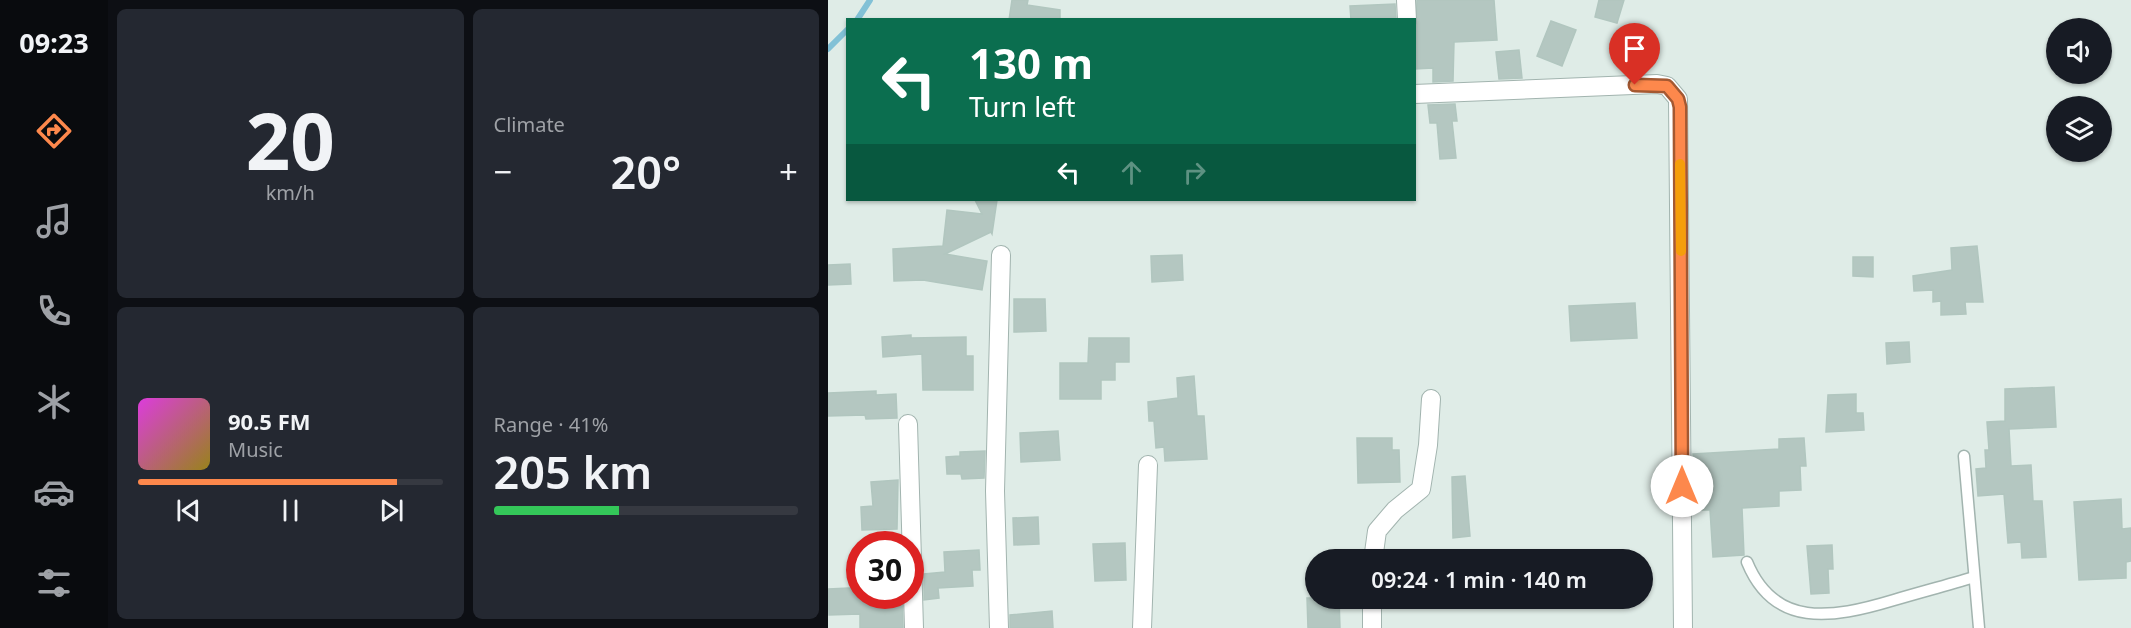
<!DOCTYPE html>
<html lang="en">
<head>
<meta charset="utf-8">
<style>
	body { margin:0; font-family:"Noto Sans",sans-serif; background:#242831; color:#f1f3f6; height:100vh; display:flex; flex-direction:column; font-size:22px; white-space:nowrap }
	* { box-sizing:border-box; margin:0 }
	p { font-size:20px; color:#9ea1a6 }
	.icon { flex:none; width:33px; height:33px; fill:none; stroke:currentColor; stroke-width:2; stroke-linecap:round; stroke-linejoin:round }
	.map { position:relative; flex:1; overflow:hidden }
	.sheet { display:flex; flex-direction:column; gap:9px; padding:9px; background:#0d0f14; width:720px }
	.sheet>* { flex:none }
	.top-card { position:absolute; left:18px; top:18px; width:570px; height:183px; border-radius:0px; box-shadow:0 2px 4px #0004; background:#0b6e4f; color:#fff; overflow:hidden }
	.fabs { position:absolute; left:1218px; top:18px; display:grid; gap:12px }
	.fabs a { display:grid; place-items:center; width:66px; height:66px; border-radius:50%; background:#171b24; box-shadow:0 2px 4px #0004; font-size:30px }
	.speed { position:absolute; left:18px; top:531px; display:flex; gap:12px; font-size:30px; font-weight:700; text-align:center }
	.speed>* { display:grid; place-content:center; width:78px; height:78px; border-radius:50%; background:#171b24; box-shadow:0 2px 4px #0004; line-height:1 }
	.speed .limit { border:9px solid #d22; background:#fff; color:#111 }
	.pin { position:absolute; display:grid; place-items:center; width:51px; height:51px; color:#fff; margin:-62px -26px; border-radius:50% 50% 50% 0; rotate:-45deg; box-shadow:0 0 6px #0007 }
	.pin .icon { rotate:45deg }
	.me { position:absolute; width:66px; margin:-33px; rotate:0deg; stroke-linejoin:round; filter:drop-shadow(0 0 4px #0008) }
	.turn { display:flex; align-items:center; gap:21px; height:126px; padding:0 24px; font-size:27px }
	.turn .icon { width:78px; height:78px; stroke-width:2.5 }
	.turn b { display:block; font-size:42px; line-height:51px }
	.lanes { display:flex; align-items:center; height:57px; padding:0 24px; background:#0003; justify-content:center; gap:30px; direction:ltr }
	.lanes .off { opacity:.35 }
	.big { font-size:45px; font-weight:600; line-height:1.1 }
	.sheet .card { flex:1; display:flex; flex-direction:column; justify-content:center; gap:9px; min-width:0; padding:0 21px; border-radius:9px; background:#242831 }
	.sheet .dial { align-items:center; gap:0 }
	.dial b { font-size:78px; line-height:1 }
	.song { display:flex; align-items:center; gap:18px }
	.cover { width:72px; height:72px; border-radius:9px; background:linear-gradient(135deg,hsl(300 70% 55%),hsl(50 70% 35%)) }
	.played { height:6px; border-radius:3px; background:linear-gradient(90deg,#fd884c 85%,#363941 85%) }
	.keys { display:flex; justify-content:space-around; direction:ltr }
	.heat { display:flex; justify-content:space-between; align-items:center; font-size:33px; direction:ltr }
	.charge { height:9px; border-radius:4px; background:linear-gradient(90deg,#34c759 41%,#363941 0) }
	.sheet .tiles { flex:1; display:grid; gap:9px; grid-template-columns:repeat(2,1fr) }
	.trip { position:absolute; left:477px; top:549px; width:348px; height:60px; border-radius:30px; background:#171b24; box-shadow:0 2px 4px #0004; font-weight:600; line-height:60px; text-align:center }
	main { display:flex; flex:1; min-height:0 }
	.dock { display:flex; flex-direction:column; width:108px; justify-content:space-around; align-items:center; background:#090b0e; color:#9ea1a6 }
	.dock .icon { width:42px; height:42px }
	.dock .current { color:#fd884c }
	.dock b { font-size:27px; color:#f1f3f6 }
	.map>svg:first-child { display:block }
</style>
</head>
<body>
<main>
<nav class="dock">
<b>09:23</b>
<svg class="icon current" aria-label="directions" viewBox="0 0 24 24"><path d="M12 3l9 9-9 9-9-9zM9 14v-3h6M13 9l2 2-2 2"/></svg>
<svg class="icon" aria-label="music" viewBox="0 0 24 24"><path d="M9 18V5l10-2v13"/><circle cx="6" cy="18" r="3"/><circle cx="16" cy="16" r="3"/></svg>
<svg class="icon" aria-label="phone" viewBox="0 0 24 24"><path d="M5 4h4l2 5-3 2q2 4 5 5l2-3 5 2v4C11 20 4 13 5 4z"/></svg>
<svg class="icon" aria-label="climate" viewBox="0 0 24 24"><path d="M12 3v18M4 7l16 10M4 17L20 7"/></svg>
<svg class="icon" aria-label="car" viewBox="0 0 24 24"><path d="M5 17H2v-5l4-1 3-4h7l3 4 3 1v5h-3M9 17h6M6 11h13"/><circle cx="7" cy="17" r="2"/><circle cx="17" cy="17" r="2"/></svg>
<svg class="icon" aria-label="filters" viewBox="0 0 24 24"><path d="M4 7h16M4 17h16"/><circle cx="9" cy="7" r="2"/><circle cx="15" cy="17" r="2"/></svg>
</nav>
<section class="sheet">
<div class="tiles">
<div class="card dial"><b>20</b><p>km/h</p></div>
<div class="card"><p>Climate</p>
<div class="heat"><a>−</a><b class="big">20°</b><a>+</a></div>
</div>
<div class="card">
<div class="song"><i class="cover"></i><div><b>90.5 FM</b><p>Music</p></div></div>
<div class="played"></div>
<div class="keys"><svg class="icon" aria-label="previous" viewBox="0 0 24 24"><path d="M18 5L8 12l10 7zM5 5v14"/></svg><svg class="icon" aria-label="pause" viewBox="0 0 24 24"><path d="M8 5v14M16 5v14"/></svg><svg class="icon" aria-label="next" viewBox="0 0 24 24"><path d="M6 5l10 7-10 7zM19 5v14"/></svg></div>
</div>
<div class="card"><p>Range · 41%</p><b class="big">205 km</b><div class="charge"></div></div>
</div>
</section>
<div class="map">
<svg width="1303" height="628" viewBox="0 0 1303 628">
	<rect width="100%" height="100%" fill="#dfece7"/>
	<g fill="none" stroke-linecap="round" stroke-linejoin="round">
		<g stroke="#82c1d6" stroke-width="6">
			<polyline points="29,20 42,0"/>
			<polyline points="0,49 20,29"/>
		</g>
	</g>
	<g fill="#b4c7c1" stroke="#b1c6bf" stroke-width="1.5">
		<polygon points="184,0 200,0 199,5 232,10 232,20 181,20"/>
		<polygon points="589,0 666,0 669,40 626,42 625,81 605,82 605,68 587,69"/>
		<polygon points="771,0 796,0 789,23 767,17"/>
		<polygon points="567,4 568,20 523,20 522,6"/>
		<polygon points="723,21 748,30 734,66 709,56"/>
		<polygon points="691,50 694,78 671,79 668,52"/>
		<polygon points="627,104 629,121 624,121 628,158 612,159 609,123 602,123 600,105"/>
		<polygon points="147,200 169,200 164,234 163,232 117,254 159,261 154,290 95,280 66,281 65,249 115,246 119,210 154,214"/>
		<polygon points="1149,246 1155,302 1137,302 1138,314 1113,315 1113,301 1105,302 1105,290 1086,291 1085,276 1124,270 1123,248"/>
		<polygon points="354,255 355,280 324,282 323,256"/>
		<polygon points="1025,257 1045,257 1045,277 1025,276"/>
		<polygon points="22,264 23,284 0,285 0,265"/>
		<polygon points="186,299 217,299 218,331 186,332"/>
		<polygon points="807,303 809,338 743,341 741,306"/>
		<polygon points="83,335 83,338 138,337 138,356 145,356 145,390 95,390 94,354 55,357 54,337"/>
		<polygon points="261,338 301,338 301,362 287,362 287,380 273,380 273,399 232,399 232,363 260,363"/>
		<polygon points="1081,342 1082,362 1059,364 1058,343"/>
		<polygon points="366,376 369,416 376,416 379,459 337,461 336,447 328,448 326,421 321,421 320,402 350,398 349,378"/>
		<polygon points="1226,387 1228,427 1181,429 1183,466 1203,465 1205,501 1214,501 1218,557 1194,558 1193,542 1180,543 1176,494 1150,496 1148,469 1158,468 1157,450 1161,450 1159,422 1177,421 1177,389"/>
		<polygon points="48,391 48,395 68,394 69,418 38,419 37,415 0,416 0,393"/>
		<polygon points="1028,394 1028,413 1035,413 1036,430 998,432 1000,395"/>
		<polygon points="230,431 232,460 193,462 192,433"/>
		<polygon points="529,438 564,438 564,450 571,450 572,482 530,483"/>
		<polygon points="976,438 978,466 972,466 973,490 951,491 951,506 914,508 916,555 885,557 882,510 873,510 865,454 951,449 951,439"/>
		<polygon points="157,451 156,478 134,479 133,474 119,474 118,457 132,456 132,452"/>
		<polygon points="637,476 642,536 625,538 624,477"/>
		<polygon points="70,480 69,529 34,530 33,507 45,506 43,482"/>
		<polygon points="1293,499 1294,529 1303,528 1303,561 1298,562 1298,578 1251,580 1246,502"/>
		<polygon points="210,517 211,544 186,545 185,518"/>
		<polygon points="297,543 298,580 267,581 265,544"/>
		<polygon points="1004,545 1005,569 1000,569 1001,593 983,594 979,546"/>
		<polygon points="151,550 152,570 144,570 145,586 110,588 111,598 96,600 96,574 117,572 116,552"/>
		<polygon points="21,588 32,589 32,596 74,596 75,628 32,628 32,614 1,615 0,589"/>
		<polygon points="479,598 511,598 512,628 480,628"/>
		<polygon points="224,611 225,628 182,628 182,615"/>
	</g>
	<g fill="none" stroke-linecap="round" stroke-linejoin="round">
		<defs>
			<g id="lane">
				<polyline points="1136,456 1151,628"/>
				<path d="M919,562c27,66 84,57 147,38 27,-8 54,-15 80,-23"/>
			</g>
			<g id="street">
				<polyline points="578,0 579,20"/>
				<polyline points="586,94 829,84 839,86 850,99 855,628"/>
				<polyline points="80,424 86,628"/>
				<polyline points="545,560 549,531 567,510 593,489 600,445 603,399"/>
				<polyline points="544,598 544,628"/>
				<polyline points="171,628 167,491 173,255"/>
				<polyline points="314,628 320,465"/>
			</g>
		</defs>
		<use href="#lane" stroke="#a2b4af" stroke-width="13"/>
		<use href="#street" stroke="#a2b4af" stroke-width="20"/>
		<use href="#lane" stroke="#fff" stroke-width="10"/>
		<use href="#street" stroke="#fff" stroke-width="18"/>
	</g>
	<g fill="none" stroke-linecap="round" stroke-linejoin="round">
		<defs>
			<polyline id="route" points="807,85 839,86 850,99 852,107 854,486"/>
		</defs>
		<use href="#route" stroke="#a45831" stroke-width="15"/>
		<use href="#route" stroke="#fd884c" stroke-width="10"/>
		<polyline stroke="#f59e0b" stroke-width="10" points="852,164 853,251"/>
	</g>
</svg>
<div class="fabs">
<a><svg class="icon" aria-label="sound" viewBox="0 0 24 24"><path d="M4 9h4l5-4v14l-5-4H4zM17 9q2 3 0 6"/></svg></a>
<a><svg class="icon" aria-label="layers" viewBox="0 0 24 24"><path d="M12 4l9 5-9 5-9-5zM3 14l9 5 9-5"/></svg></a>
</div>
<div class="speed"><div class="limit">30</div></div>
<div class="pin" style="left:807px;top:85px;background:#d93025"><svg class="icon" aria-label="arrive" viewBox="0 0 24 24"><path d="M6 21V4h12l-3 4 3 4H6"/></svg></div>
<svg class="me" style="left:854px;top:486px" viewBox="-20 -20 40 40"><circle r="19" fill="#fff"/><path d="M0-13L10 11 0 6-10 11z" fill="#fd884c"/></svg>
<div class="trip">09:24 · 1 min · 140 m</div>
<div class="top-card">
<div class="turn"><svg class="icon" aria-label="left" viewBox="0 0 24 24"><path d="M17 20v-9H6M10 6l-5 5 5 5"/></svg><div><b>130 m</b>Turn left</div></div>
<div class="lanes"><svg class="icon" aria-label="left" viewBox="0 0 24 24"><path d="M17 20v-9H6M10 6l-5 5 5 5"/></svg><svg class="icon off" aria-label="ahead" viewBox="0 0 24 24"><path d="M12 20V5M6 11l6-6 6 6"/></svg><svg class="icon off" aria-label="right" viewBox="0 0 24 24"><path d="M7 20v-9h11M14 6l5 5-5 5"/></svg></div>
</div>
</div>
</main>
</body>
</html>
